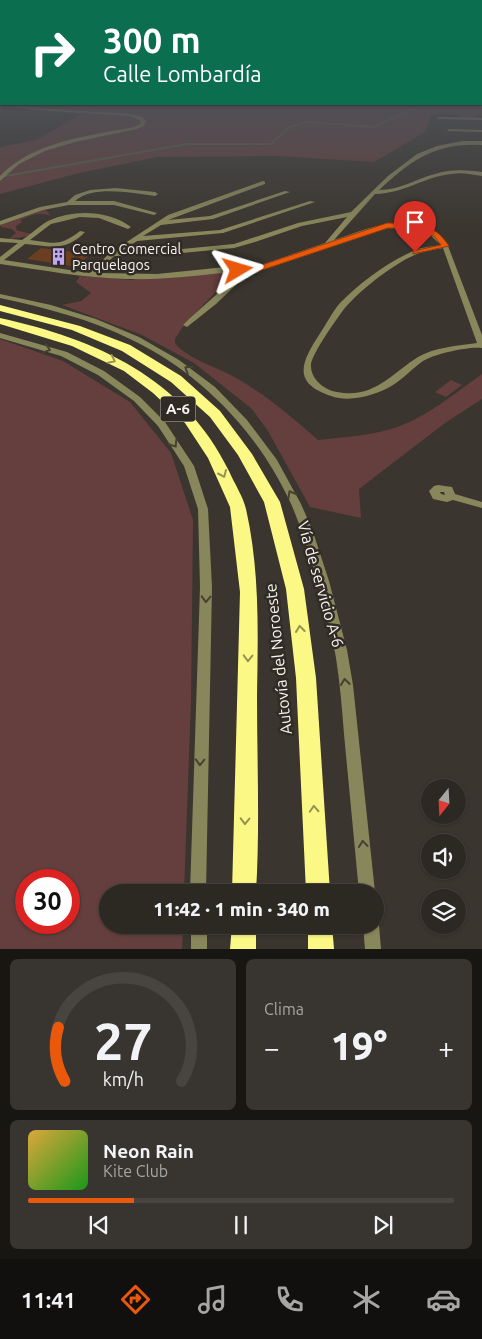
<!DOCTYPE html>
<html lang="es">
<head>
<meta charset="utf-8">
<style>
	body { margin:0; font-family:Ubuntu,sans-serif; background:#38342f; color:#f1f3f6; height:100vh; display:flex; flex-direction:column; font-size:19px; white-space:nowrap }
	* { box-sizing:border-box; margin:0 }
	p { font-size:16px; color:#a6a6a5 }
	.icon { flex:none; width:28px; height:28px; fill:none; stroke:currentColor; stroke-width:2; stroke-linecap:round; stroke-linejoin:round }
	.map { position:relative; height:949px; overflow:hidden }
	.details { display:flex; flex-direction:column; gap:10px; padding:10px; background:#181613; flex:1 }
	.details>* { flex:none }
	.top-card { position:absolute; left:0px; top:0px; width:482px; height:105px; box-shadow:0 1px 4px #0004,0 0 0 1px #484440; background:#0b6e4f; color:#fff; overflow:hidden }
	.needle { width:32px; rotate:198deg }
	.controls { position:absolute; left:421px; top:779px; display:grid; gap:10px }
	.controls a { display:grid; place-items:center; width:45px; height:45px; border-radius:50%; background:#2c2822; box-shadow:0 1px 4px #0004,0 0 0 1px #484440; font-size:25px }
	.speed { position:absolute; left:15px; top:869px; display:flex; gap:10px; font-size:25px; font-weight:700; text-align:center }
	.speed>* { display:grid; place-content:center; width:65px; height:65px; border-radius:50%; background:#2c2822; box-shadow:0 1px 4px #0004,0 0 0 1px #484440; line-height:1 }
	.speed .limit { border:8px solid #d22; background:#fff; color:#111 }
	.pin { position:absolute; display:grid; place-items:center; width:42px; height:42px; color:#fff; margin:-51px -21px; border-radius:50% 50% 50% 0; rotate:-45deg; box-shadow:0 0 5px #0007 }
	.pin .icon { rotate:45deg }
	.me { position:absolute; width:55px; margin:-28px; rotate:83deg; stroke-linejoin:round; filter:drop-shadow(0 0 4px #0008) }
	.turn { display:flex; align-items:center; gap:18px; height:105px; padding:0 20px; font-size:22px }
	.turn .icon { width:65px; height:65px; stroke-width:2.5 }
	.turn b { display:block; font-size:35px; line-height:42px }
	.big { font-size:38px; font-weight:800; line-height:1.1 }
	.details .widget { flex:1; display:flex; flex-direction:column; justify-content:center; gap:8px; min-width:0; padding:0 18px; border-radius:8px; background:#38342f }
	.details .dial { align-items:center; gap:0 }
	.dial svg { height:130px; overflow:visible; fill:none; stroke:#484440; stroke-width:7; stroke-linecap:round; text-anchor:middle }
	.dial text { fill:#f1f3f6; stroke:none }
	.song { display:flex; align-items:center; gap:15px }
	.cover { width:60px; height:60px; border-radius:8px; background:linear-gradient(135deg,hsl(40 70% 55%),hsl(120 70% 35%)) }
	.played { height:5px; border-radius:2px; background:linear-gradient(90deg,#ea580c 25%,#484440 25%) }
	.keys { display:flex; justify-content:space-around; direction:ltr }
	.heat { display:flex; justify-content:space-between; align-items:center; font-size:28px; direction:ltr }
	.details .tiles { flex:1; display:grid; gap:10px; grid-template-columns:1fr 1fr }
	.widget:last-child { grid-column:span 2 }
	.trip { position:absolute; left:99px; top:884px; width:285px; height:50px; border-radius:25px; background:#2c2822; box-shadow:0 1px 4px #0004,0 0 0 1px #484440; font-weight:800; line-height:50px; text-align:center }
	.tabs { display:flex; height:80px; justify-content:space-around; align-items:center; background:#12100e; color:#a6a6a5 }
	.tabs .icon { width:35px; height:35px }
	.tabs .on { color:#ea580c }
	.tabs b { font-size:22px; color:#f1f3f6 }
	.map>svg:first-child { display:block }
</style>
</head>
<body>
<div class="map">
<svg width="482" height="949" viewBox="0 0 482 949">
	<rect width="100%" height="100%" fill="#3a352e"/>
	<g fill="#653f3d" fill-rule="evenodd">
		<polygon points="0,97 1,104 481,104 482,97 482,115 474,115 475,118 461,117 460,115 432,114 425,132 374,162 277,156 158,157 79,173 0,194 0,147 36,140 81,114 0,106"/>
		<path d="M45,209l6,7c-11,-5 -20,-1 -31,4l2,2 -7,5 2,1 -1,2 15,4 -2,2 -20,3 7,-6 -4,-4 -12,-2 1,-3z"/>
		<path d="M236,271l-52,54 -9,14v4c11,16 46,25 63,36 29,17 55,39 80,61 25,-3 52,-4 76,-12 32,-10 61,-35 88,-54v25l-37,24 -86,66 2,29 -51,-11 -42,-76 -16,-22 -58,-46 -52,-28 -80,-30 19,-4 10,-8 -15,-11 4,-6 51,4z"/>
		<path d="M0,339l63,22 67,41 41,51 22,67 -2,181 -7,191h-76v33h75l-1,24h-182zM26,880h43v42h-43z"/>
		<polygon points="451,380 462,385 446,397 435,392"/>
	</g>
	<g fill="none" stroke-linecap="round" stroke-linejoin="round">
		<g stroke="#556249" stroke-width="2">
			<polyline points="472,104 482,106"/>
			<polyline points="0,177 187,144 271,144 289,127 309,122 374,127 424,104 432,104"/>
		</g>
	</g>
	<polygon fill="#6c3e21" points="41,248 90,254 77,267 27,259"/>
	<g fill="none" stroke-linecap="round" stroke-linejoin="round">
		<g fill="#88875b" fill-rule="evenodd">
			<path d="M7,104l27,4 96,6 13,3 3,4 -2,5 -7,3 -62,13 -30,9 -26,13 -19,17v-5c34,-35 88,-40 134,-49l6,-3 1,-3 -11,-5 -96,-6z"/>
			<polygon points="439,117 482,118 482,120 437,119"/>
			<polygon points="449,129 482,130 482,132 447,131"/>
			<path d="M463,141h19v4c-46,-3 -71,15 -103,45 21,0 37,-11 56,-16 16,-5 31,-4 47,-2v4c-11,-2 -21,-4 -31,-2 -28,3 -45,19 -76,20l-41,46c39,-13 84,-34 114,6l34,89v13c-13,-2 -48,6 -59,13 -10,7 -19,17 -30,24 -16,10 -43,18 -62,11 -39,-13 -30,-33 -12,-61 7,-10 13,-23 21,-32 20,-20 45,-39 71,-51 9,-5 20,-5 30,-7l-13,-12 -8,-4 -17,-3 -10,1 -18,3 -123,42 -12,9 -24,23 -29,23 -4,-2 6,-6 46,-41 14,-9c-40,6 -81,11 -123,10 -42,-1 -84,-9 -126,-15v-7l18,-14 -18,-1v-4l22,2c9,-6 17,-14 26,-19 25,-12 61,-11 83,6l-3,2 -29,-11 -19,-1 -29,7 -21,16c25,3 29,7 50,-9l5,1c-19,20 -35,14 -60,12l-21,16 85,13 21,-20 58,-38 95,-34 2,1v2l-97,36 42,-4 75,-25 5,1 -77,27 -52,6 -18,11 77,-6 90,-29 5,1 -92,31 -86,8 -17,11h31l83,-8 64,-21 53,-11 37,-36 29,-22 20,-8zM347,217l-22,26 -67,23 -3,-2 -98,10 -60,-1 17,-17h37l83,-8 21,-6 47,-16zM443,248l34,95c-20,3 -42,4 -59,14 -27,17 -44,42 -81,35 -13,-2 -27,-13 -26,-28 2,-12 25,-44 33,-55 8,-10 21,-21 31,-29 12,-9 27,-20 42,-26 7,-3 17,-4 26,-6z"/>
			<path d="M116,188l39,4 3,2 -3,2c-23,-3 -62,-11 -80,5h39l43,12 -3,2 -40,-10h-45l-26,5 -43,15v-4l40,-14 27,-5 8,-7 15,-5z"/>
			<path d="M0,294l51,11 45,14 43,18 40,23 36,27 32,33 30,40 24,44 11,25 17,52 18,69 6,35 22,207h-16c-5,-53 -10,-105 -15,-158 -2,-25 -4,-51 -8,-76 -3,-19 -9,-38 -13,-57 -9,-32 -18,-64 -31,-95 -32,-71 -89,-132 -160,-166 -42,-21 -86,-32 -132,-42z"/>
			<polygon points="0,333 67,352 104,371 140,397 165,422 194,466 208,509 212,587 206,892 190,892 200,587 198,509 184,466 158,426 134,401 98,375 61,356 0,338"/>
			<path d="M438,485l14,2 3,7 27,8v6l-29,-8 -6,2 -14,-3 -4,-8 5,-5zM440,492h4l1,3 -4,-1z"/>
			<polygon points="375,918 379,925 381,949 365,949 363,925 375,925"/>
			<rect x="191" y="925" width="16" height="24"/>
		</g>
		<g fill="#fcf885" fill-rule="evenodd">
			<polygon points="0,305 80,326 130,345 181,376 220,411 252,454 280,502 304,589 316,678 330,892 306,892 296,678 286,589 264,502 238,455 210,417 171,382 122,351 72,330 0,311"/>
			<path d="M0,318c96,21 184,60 229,153 5,12 14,25 17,38 14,62 12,125 11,187 0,66 3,132 -1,196h-24l8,-300 -10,-85 -22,-49 -23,-35 -32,-30 -29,-22 -52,-25 -72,-22z"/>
			<polygon points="232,925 256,925 256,949 230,949"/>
			<polygon points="308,925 332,925 334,949 308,949"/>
		</g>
	</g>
	<defs><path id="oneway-chevron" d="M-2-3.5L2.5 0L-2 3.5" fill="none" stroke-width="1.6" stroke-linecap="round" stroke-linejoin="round" transform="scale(1.25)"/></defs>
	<g stroke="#464232">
		<use href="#oneway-chevron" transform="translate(47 349) rotate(18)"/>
		<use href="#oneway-chevron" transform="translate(188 369) rotate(-147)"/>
		<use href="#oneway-chevron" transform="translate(174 444) rotate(57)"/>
		<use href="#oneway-chevron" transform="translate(291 494) rotate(-120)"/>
		<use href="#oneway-chevron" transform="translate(206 599) rotate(92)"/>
		<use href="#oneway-chevron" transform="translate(345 682) rotate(-96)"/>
		<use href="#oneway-chevron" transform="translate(200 762) rotate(92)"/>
		<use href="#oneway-chevron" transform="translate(363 844) rotate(-96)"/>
	</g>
	<g stroke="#969254">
		<use href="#oneway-chevron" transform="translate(112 360) rotate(26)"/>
		<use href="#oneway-chevron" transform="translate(223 474) rotate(66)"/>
		<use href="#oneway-chevron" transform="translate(300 629) rotate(-97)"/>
		<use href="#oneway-chevron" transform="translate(248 658) rotate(91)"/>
		<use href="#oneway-chevron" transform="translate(314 809) rotate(-93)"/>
		<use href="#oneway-chevron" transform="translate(245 821) rotate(91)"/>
	</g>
	<linearGradient id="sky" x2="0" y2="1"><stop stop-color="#201d19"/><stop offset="0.42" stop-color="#4f5157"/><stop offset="1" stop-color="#4f5157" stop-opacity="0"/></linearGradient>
	<rect width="482" height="230" fill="url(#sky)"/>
	<path fill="#ea580c" stroke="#983908" d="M387,223c27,1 46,-2 62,23l-36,8v-3l28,-6 -6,-8 -16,-8 -31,-1 -135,45 -15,-1 -4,-2 4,-3 12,2z"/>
	<defs>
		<symbol id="building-bare" viewBox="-9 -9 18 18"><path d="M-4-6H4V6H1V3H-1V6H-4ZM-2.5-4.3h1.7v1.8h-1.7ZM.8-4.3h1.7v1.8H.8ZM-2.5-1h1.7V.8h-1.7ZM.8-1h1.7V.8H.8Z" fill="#c2a8f3" stroke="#302b24" stroke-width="2.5" paint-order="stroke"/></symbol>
	</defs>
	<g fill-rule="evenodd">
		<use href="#building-bare" x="46" y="244" width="25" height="25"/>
	</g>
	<g text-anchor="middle" stroke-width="5" stroke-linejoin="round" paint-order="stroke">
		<g font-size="14" fill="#f8f5f0" stroke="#302b24" text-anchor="start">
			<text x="72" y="254">Centro Comercial<tspan x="72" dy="16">Parquelagos</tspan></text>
		</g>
		<rect fill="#302b24" stroke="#bcb8b3" stroke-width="1" x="160.5" y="396.5" width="35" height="25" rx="4"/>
		<g font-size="15" font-weight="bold" fill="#f8f5f0">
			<text x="178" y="414">A-6</text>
		</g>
		<g font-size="16" fill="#f8f5f0" stroke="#302b24">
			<text transform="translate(321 584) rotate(74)" y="6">Vía de servicio A-6</text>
			<text transform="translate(278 659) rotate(-96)" y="6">Autovía del Noroeste</text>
		</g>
	</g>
</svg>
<div class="controls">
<a><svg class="needle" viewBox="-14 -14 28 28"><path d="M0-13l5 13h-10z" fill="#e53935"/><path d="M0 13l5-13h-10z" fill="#a6a6a5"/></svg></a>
<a><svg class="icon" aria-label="sound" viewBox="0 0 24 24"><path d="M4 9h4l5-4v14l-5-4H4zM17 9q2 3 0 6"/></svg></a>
<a><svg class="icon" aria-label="layers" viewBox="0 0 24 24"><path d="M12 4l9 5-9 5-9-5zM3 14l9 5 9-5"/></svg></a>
</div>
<div class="speed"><div class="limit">30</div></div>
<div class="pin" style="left:415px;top:252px;background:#d93025"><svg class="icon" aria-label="arrive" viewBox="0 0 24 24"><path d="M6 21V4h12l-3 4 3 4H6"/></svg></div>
<svg class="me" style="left:238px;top:270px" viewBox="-20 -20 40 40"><path d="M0-17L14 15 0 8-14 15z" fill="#ea580c" stroke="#fff" stroke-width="4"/></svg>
<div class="trip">11:42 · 1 min · 340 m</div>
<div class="top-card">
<div class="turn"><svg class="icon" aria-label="right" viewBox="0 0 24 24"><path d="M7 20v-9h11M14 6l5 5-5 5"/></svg><div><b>300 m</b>Calle Lombardía</div></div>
</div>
</div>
<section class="details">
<div class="tiles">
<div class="widget dial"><svg viewBox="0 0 100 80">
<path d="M14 69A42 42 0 1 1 86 69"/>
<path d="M14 69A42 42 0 0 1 10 36" stroke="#ea580c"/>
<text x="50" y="56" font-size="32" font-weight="700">27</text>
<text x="50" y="72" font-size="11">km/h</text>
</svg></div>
<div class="widget"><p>Clima</p>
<div class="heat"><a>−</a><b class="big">19°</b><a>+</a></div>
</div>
<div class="widget">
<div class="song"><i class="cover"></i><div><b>Neon Rain</b><p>Kite Club</p></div></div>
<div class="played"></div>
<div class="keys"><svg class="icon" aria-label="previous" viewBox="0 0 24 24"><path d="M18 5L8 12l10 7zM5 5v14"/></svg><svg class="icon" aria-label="pause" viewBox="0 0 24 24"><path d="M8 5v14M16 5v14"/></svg><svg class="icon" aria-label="next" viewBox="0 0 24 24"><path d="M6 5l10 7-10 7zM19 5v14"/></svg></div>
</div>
</div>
</section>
<nav class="tabs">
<b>11:41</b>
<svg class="icon on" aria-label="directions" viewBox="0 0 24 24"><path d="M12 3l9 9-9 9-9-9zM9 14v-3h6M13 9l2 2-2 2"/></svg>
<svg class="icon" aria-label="music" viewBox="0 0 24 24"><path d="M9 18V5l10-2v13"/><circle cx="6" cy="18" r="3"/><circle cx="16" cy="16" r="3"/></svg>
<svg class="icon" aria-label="phone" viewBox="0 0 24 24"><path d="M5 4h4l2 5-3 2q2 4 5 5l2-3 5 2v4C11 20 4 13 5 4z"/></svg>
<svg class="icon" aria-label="climate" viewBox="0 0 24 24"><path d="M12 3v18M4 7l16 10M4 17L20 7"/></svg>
<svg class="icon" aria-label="car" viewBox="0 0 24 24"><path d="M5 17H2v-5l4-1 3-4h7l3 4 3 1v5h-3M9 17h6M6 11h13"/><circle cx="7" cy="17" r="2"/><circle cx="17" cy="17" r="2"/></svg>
</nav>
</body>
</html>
